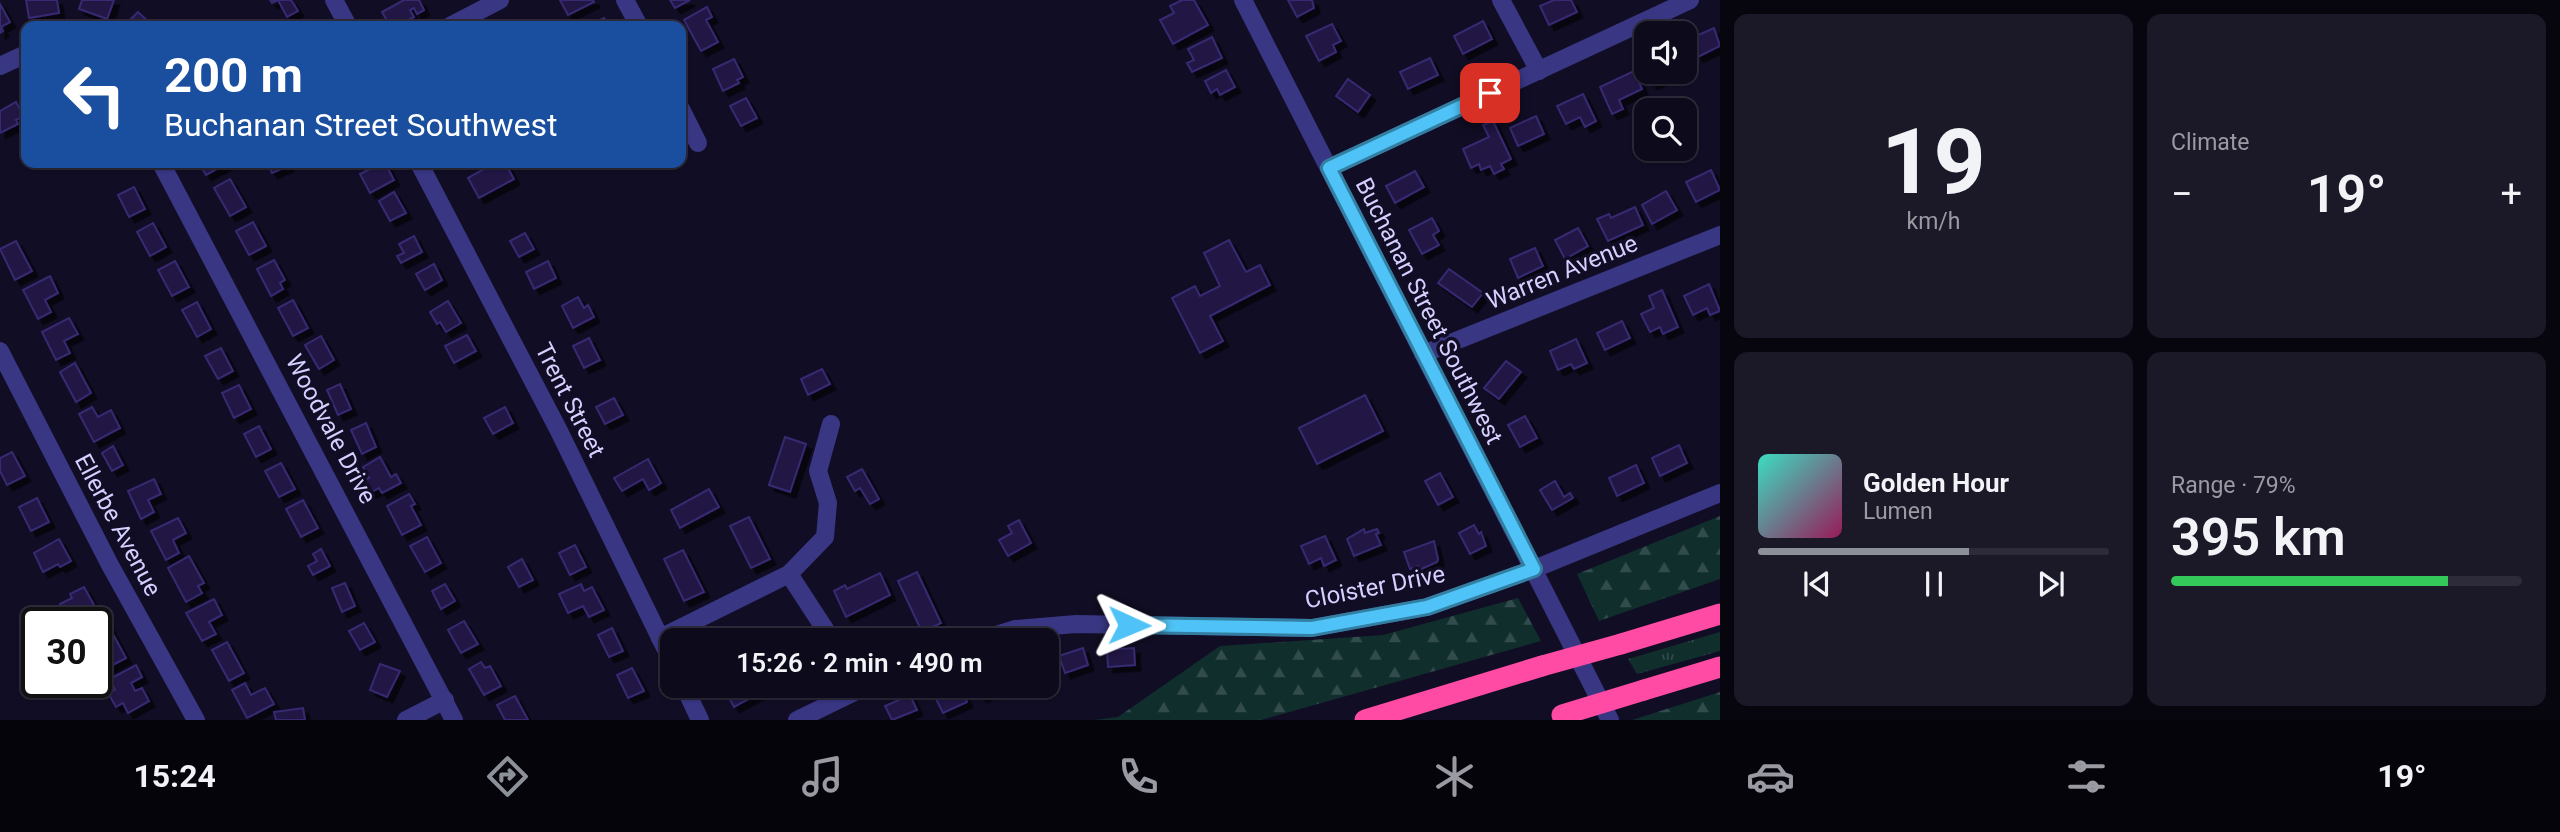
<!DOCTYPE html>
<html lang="en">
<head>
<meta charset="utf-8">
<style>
	body { margin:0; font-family:Roboto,sans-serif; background:#1b1828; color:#f1f3f6; height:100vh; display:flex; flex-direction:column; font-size:26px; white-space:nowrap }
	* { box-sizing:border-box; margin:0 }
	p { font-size:23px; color:#9a9aa3 }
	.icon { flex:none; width:38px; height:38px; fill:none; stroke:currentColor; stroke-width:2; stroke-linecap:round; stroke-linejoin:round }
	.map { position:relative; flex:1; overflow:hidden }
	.drawer { display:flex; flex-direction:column; gap:14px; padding:14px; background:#07060f; width:840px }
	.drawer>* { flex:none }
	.banner { position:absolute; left:21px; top:21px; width:665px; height:147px; border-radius:14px; box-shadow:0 2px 5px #0004,0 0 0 2px #2d2b3a; background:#1a4fa0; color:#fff; overflow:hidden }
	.controls { position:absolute; left:1634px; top:21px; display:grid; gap:14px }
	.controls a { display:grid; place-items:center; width:63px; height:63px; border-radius:14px; background:#0d0a1b; box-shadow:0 2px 5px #0004,0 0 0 2px #2d2b3a; font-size:35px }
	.speed { position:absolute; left:21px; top:607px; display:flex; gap:14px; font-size:35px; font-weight:700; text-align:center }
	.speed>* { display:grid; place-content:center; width:91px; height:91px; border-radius:50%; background:#0d0a1b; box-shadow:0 2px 5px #0004,0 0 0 2px #2d2b3a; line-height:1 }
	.speed .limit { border:4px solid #111; border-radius:10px; background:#fff; color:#111 }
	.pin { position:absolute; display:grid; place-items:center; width:60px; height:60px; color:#fff; margin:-30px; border-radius:14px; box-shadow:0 4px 10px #0006 }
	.me { position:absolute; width:77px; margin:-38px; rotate:91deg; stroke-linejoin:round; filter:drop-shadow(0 0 5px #0008) }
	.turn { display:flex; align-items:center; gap:24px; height:147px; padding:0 28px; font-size:32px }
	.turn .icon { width:91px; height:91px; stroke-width:2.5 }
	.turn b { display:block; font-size:49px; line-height:60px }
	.big { font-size:52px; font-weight:600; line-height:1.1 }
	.drawer .widget { flex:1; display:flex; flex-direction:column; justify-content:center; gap:10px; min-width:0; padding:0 24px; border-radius:14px; background:#1b1828 }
	.drawer .dial { align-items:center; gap:0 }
	.dial b { font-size:91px; line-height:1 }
	.song { display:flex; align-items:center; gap:21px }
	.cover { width:84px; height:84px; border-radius:10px; background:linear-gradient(135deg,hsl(170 70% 55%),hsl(330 70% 35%)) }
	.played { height:7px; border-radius:4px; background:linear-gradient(90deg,#8c9099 60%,#2d2b3a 60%) }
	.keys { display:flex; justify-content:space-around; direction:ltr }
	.heat { display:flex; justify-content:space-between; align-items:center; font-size:38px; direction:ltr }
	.charge { height:10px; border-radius:5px; background:linear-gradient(90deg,#34c759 79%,#2d2b3a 0) }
	.drawer .tiles { flex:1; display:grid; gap:14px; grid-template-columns:repeat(2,1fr) }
	.trip { position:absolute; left:660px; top:628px; width:399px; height:70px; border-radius:14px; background:#0d0a1b; box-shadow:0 2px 5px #0004,0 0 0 2px #2d2b3a; font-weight:600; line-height:70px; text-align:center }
	.tab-bar { display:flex; height:112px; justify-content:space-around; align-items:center; background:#05040b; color:#9a9aa3 }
	.tab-bar .icon { width:49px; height:49px }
	.tab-bar .selected { color:#8c9099 }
	.tab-bar b { font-size:32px; color:#f1f3f6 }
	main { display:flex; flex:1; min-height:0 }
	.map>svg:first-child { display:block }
	.grass { fill:url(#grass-tufts) }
	.forest { fill:url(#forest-firs) }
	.building { fill:#211945; stroke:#372a72; stroke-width:2; filter:url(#shadow) }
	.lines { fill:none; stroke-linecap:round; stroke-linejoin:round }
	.minor { stroke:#393784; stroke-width:18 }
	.highway { stroke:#ff4ba4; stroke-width:21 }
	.highway-bridge { stroke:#ff4ba4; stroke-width:21 }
	.route-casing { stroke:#337fa1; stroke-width:18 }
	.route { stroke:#4fc3f7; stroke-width:12 }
	.labels { text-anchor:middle; stroke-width:7; stroke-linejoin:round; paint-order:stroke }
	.street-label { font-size:24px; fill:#d5d0ff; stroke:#110d24 }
</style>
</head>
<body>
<main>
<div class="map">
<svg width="1720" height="720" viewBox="0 0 1720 720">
	<defs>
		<pattern id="grass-tufts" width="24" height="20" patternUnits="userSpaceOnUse" patternTransform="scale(1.75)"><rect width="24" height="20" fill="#102e2c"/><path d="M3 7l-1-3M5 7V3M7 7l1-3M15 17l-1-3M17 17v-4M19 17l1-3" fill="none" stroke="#324b4c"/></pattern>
		<pattern id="forest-firs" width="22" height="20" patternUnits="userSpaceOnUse" patternTransform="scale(1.75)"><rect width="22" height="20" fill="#102e2c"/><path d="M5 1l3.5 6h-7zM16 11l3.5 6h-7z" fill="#324b4c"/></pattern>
		<filter id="shadow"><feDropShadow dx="5.5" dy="5.5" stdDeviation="0" flood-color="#0009"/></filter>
	</defs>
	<rect width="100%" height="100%" fill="#110d24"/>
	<!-- grass -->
	<polygon class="grass" points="1720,632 1720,651 1637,674 1628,659"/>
	<!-- forest -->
	<g class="forest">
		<polygon points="1720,516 1720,579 1599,621 1577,574"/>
		<polygon points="1518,598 1541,641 1261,720 1094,720 1118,717 1220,646 1383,635"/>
		<polygon points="1720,692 1720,720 1632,720"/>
	</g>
	<!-- building -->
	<g class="building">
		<polygon points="26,0 57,0 59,13 29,18"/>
		<polygon points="82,0 114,0 107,19 79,9"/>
		<polygon points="270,0 291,0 298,11 287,17 278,0 272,3"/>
		<polygon points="404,0 419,0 424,10 417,14 414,8 410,10 414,17 397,26 390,26 382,12"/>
		<polygon points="560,0 593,0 594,2 568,15"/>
		<polygon points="670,0 690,0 675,8"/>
		<polygon points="1182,0 1194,0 1208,25 1173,44 1160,20 1174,13 1170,6"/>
		<polygon points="1288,0 1312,0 1314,8 1297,17"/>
		<polygon points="1554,0 1571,0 1577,12 1549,25 1540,6"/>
		<polygon points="0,4 10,22 1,27 3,31 0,33"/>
		<polygon points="707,7 712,17 706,20 718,42 701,51 684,20"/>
		<polygon points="138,12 152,25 124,26"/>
		<polygon points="604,18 609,26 588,26"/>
		<polygon points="1483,21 1492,39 1463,54 1454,36"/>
		<polygon points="1332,24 1341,41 1333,45 1336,52 1319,61 1306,36"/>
		<polygon points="1714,28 1720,46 1698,57 1689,39"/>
		<polygon points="1212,37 1222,58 1192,72 1187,63 1194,60 1188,49"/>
		<polygon points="1430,58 1438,75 1408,89 1400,72"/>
		<polygon points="734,59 743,77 737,80 739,83 723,91 713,69"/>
		<polygon points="1647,66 1647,72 1677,72 1652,84 1644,67"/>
		<polygon points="1226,70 1235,87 1220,95 1217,89 1211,93 1205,81"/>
		<polygon points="1634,71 1642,89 1619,100 1623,109 1612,114 1600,87"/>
		<polygon points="1348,79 1370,95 1358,112 1336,96"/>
		<polygon points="1583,94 1596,121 1585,127 1580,117 1566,124 1557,106"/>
		<polygon points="746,98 757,118 741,126 730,106"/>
		<polygon points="16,102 23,116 16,120 18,124 0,133 0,111"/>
		<polygon points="1536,116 1544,134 1518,146 1510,128"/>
		<polygon points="1493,121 1511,159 1501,164 1504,169 1494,174 1490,166 1481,170 1479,164 1471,168 1463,149 1489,137 1483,125"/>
		<polygon points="204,163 228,163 206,175 200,165"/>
		<polygon points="267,163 286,163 288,166 272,173"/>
		<polygon points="382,163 385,163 394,180 370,193 360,174"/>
		<polygon points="495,163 505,163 514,179 479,198 468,178"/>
		<polygon points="1711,170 1720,190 1696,202 1686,182"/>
		<polygon points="1415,171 1424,187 1395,203 1386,186"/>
		<polygon points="230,179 246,207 230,216 214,188"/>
		<polygon points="134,187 145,209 129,217 118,195"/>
		<polygon points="1666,191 1677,210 1652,224 1642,205"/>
		<polygon points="394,192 406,213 390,221 379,201"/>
		<polygon points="1635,207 1643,225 1608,241 1597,219 1609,214 1611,218"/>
		<polygon points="1432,218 1439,231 1433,235 1439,245 1422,254 1409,230"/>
		<polygon points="253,222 266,246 249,255 236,231"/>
		<polygon points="153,223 166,247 150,256 137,232"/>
		<polygon points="1578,228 1588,246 1565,259 1555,240"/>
		<polygon points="525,233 534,249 519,257 510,241"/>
		<polygon points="414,236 422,252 401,263 397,256 404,253 399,244"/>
		<polygon points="1229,240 1246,272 1260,265 1270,285 1210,316 1223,341 1200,353 1172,298 1195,286 1200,296 1220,286 1204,253"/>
		<polygon points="16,241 32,271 15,280 0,249"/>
		<polygon points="1535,248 1543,266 1518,278 1510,259"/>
		<polygon points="274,260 285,280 280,283 283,289 271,296 257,269"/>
		<polygon points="175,261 189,287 172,296 158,270"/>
		<polygon points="548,261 556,278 534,289 526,272"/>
		<polygon points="434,264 442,280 425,290 416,274"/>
		<polygon points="1449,269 1483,293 1472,307 1438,283"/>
		<polygon points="50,276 58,293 45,300 51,312 38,319 23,290"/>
		<polygon points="1709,284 1720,311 1710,315 1707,308 1693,315 1684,296"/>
		<polygon points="1662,290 1678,327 1663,334 1660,327 1650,332 1641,314 1654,308 1649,296"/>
		<polygon points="578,297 584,308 588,305 594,317 573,328 562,306"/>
		<polygon points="293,300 308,328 293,336 278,308"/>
		<polygon points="448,301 461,323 446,332 440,322 437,324 430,312"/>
		<polygon points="197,302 211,329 197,337 182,310"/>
		<polygon points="69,318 78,334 64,341 70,353 56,360 42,332"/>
		<polygon points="1622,321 1630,338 1605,350 1597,333"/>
		<polygon points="467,335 476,351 454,363 445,346"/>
		<polygon points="321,336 334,360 319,369 305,345"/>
		<polygon points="589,338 600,360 584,368 573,346"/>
		<polygon points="1576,339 1587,363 1574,369 1571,364 1558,370 1550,351"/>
		<polygon points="221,348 233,371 218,379 205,356"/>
		<polygon points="1506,361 1521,372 1499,399 1484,388"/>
		<polygon points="75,363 91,393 76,402 60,372"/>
		<polygon points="822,369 830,384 808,395 801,379"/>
		<polygon points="340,384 351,409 338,415 327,390"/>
		<polygon points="239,385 251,409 234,418 222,393"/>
		<polygon points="1365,395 1383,431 1317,464 1299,428"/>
		<polygon points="614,398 623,415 605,424 596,407"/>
		<polygon points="92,407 98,417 111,410 120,428 94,442 79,414"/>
		<polygon points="505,407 513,423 493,434 484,418"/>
		<polygon points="1525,416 1537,438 1520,447 1508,425"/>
		<polygon points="366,423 376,447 362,454 351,430"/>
		<polygon points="259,426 271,449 256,457 244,434"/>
		<polygon points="785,437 806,444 790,492 769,485"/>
		<polygon points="1679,445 1687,463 1660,476 1652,458"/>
		<polygon points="113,446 123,465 112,471 102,453"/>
		<polygon points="12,452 25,476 7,485 0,471 0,458"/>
		<polygon points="380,457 391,477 396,474 401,483 382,493 379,488 370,493 363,481 369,478 363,467"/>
		<polygon points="648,459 661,483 649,490 643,479 622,491 614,478"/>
		<polygon points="281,463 295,489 279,497 265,471"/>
		<polygon points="1636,465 1644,483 1617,496 1609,478"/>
		<polygon points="862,469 879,499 870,504 860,488 855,491 847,477"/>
		<polygon points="1440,473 1453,497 1438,505 1425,481"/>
		<polygon points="154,479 161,494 148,500 154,512 141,519 128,491"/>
		<polygon points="1555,481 1564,497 1570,493 1573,498 1552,510 1540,490"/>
		<polygon points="709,489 719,507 680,528 671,510"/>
		<polygon points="409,494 415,504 411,506 421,525 402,535 387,506"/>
		<polygon points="37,498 49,522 31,531 19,507"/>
		<polygon points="303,500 318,528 301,537 286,509"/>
		<polygon points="749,517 770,559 751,568 730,526"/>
		<polygon points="178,518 186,533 173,540 179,553 166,560 151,531"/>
		<polygon points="1019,520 1031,543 1008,556 999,540 1012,533 1008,526"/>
		<polygon points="1474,525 1479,534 1481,532 1486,546 1470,554 1459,533"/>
		<polygon points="1364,529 1365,533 1377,529 1379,533 1376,534 1381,545 1354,556 1347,539"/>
		<polygon points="1325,536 1336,560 1324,566 1321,558 1309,564 1301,546"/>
		<polygon points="427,537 441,563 425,572 410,546"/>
		<polygon points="59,539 71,561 60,567 58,564 43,572 34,553"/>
		<polygon points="1434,541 1438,559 1437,562 1419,570 1418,566 1410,569 1404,552"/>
		<polygon points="575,545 586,567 570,575 559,553"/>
		<polygon points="321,549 330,566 313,575 308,566 317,561 313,554"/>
		<polygon points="683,550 704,592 684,601 664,559"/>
		<polygon points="189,556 204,583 198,586 202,593 186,602 168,568"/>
		<polygon points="522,559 533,580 519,587 508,567"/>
		<polygon points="917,572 941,623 922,632 898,581"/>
		<polygon points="880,573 890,595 846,617 834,591 845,585 847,589"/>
		<polygon points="345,583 355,606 342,612 332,588"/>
		<polygon points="445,584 455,601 441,609 432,591"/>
		<polygon points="581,584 584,591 592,587 604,610 589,617 583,606 568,613 559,594"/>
		<polygon points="84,587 99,614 83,623 71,623 60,604 72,598 70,594"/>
		<polygon points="214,599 222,615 209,622 216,634 202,641 186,613"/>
		<polygon points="464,621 478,644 461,653 448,630"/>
		<polygon points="364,623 375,642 360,650 349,631"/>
		<polygon points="108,625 126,658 109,667 96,648 96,641 98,640 96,631"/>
		<polygon points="612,628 623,651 609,657 598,635"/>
		<polygon points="743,629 749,640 720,640"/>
		<polygon points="796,629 802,640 774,640"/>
		<polygon points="227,642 244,673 229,681 212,650"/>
		<polygon points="1083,648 1088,665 1065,673 1059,656"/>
		<polygon points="1134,648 1135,665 1108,667 1107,650"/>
		<polygon points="481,662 485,668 490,666 501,686 484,695 469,669"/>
		<polygon points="380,664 400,671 387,697 370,690"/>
		<polygon points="136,665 142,677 131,683 135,691 142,688 149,701 128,713 123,703 116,707 108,693 115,690 110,679"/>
		<polygon points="632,668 644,691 628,698 617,675"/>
		<polygon points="245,683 251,695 265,688 274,704 247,718 232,690"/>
		<polygon points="729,686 766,686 767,689 734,707 724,689"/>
		<polygon points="960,686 967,702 943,713 935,697"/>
		<polygon points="976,686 1005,686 981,697"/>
		<polygon points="910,695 917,710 892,720 885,706"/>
		<polygon points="515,696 528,720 505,720 497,705"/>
		<polygon points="303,708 305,720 276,720 274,712"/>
	</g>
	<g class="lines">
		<!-- minor -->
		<g class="minor">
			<polyline points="334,0 348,26"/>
			<polyline points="625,0 639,26"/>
			<polyline points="1243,0 1610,720"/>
			<polyline points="1501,0 1539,71"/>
			<polyline points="450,26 500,0"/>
			<polyline points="0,66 26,54"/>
			<polyline points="681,109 698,143"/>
			<polyline points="161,163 454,720"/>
			<polyline points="419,163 558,429 672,662"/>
			<polyline points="1329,168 1690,0"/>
			<polyline points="0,351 110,565 196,720"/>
			<polyline points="1423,354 1720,235"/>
			<polyline points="789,574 832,640"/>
			<polyline points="660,638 789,574 825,537 828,503 818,471 831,424"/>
			<polyline points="980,640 1015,629 1076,624 1312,628 1427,607 1534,569 1720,493"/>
			<polyline points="684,686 700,720"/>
			<polyline points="406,720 445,700"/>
			<polyline points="797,720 867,686"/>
		</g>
		<!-- highway -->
		<g class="highway">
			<polyline points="1621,644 1720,614"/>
			<polyline points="1644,690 1720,667"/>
			<polyline points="1365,720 1542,666"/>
		</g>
		<!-- highway-bridge -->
		<g class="highway-bridge">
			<polyline points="1542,666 1621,644"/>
			<polyline points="1562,715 1644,690"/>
		</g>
	</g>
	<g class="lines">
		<defs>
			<polyline id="route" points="1129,625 1312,628 1427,607 1534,569 1329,168 1490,93"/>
		</defs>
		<!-- route casing -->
		<use href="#route" class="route-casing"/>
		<!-- route -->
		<use href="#route" class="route"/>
	</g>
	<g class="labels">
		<!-- street labels -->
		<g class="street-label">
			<text transform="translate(1562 272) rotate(-22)" y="8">Warren Avenue</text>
			<text transform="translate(1429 311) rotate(63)" y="8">Buchanan Street Southwest</text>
			<text transform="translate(570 400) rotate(63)" y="8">Trent Street</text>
			<text transform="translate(331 429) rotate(62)" y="8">Woodvale Drive</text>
			<text transform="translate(118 525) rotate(62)" y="8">Ellerbe Avenue</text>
			<text transform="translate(1375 587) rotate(-11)" y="8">Cloister Drive</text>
		</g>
	</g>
</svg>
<div class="controls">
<a><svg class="icon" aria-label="sound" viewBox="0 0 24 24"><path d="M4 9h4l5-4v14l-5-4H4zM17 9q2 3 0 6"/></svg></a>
<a><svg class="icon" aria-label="search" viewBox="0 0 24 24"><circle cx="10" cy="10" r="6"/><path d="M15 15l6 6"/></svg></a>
</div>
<div class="speed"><div class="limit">30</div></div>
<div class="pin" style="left:1490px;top:93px;background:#d93025"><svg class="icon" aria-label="arrive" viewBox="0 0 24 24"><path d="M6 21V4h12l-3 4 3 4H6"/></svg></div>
<svg class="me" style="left:1129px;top:625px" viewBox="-20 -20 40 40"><path d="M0-17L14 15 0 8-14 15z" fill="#4fc3f7" stroke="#fff" stroke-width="4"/></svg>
<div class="trip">15:26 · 2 min · 490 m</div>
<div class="banner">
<div class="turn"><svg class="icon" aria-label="left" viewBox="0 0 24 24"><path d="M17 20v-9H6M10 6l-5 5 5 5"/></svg><div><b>200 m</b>Buchanan Street Southwest</div></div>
</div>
</div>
<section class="drawer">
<div class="tiles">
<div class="widget dial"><b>19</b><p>km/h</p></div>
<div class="widget"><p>Climate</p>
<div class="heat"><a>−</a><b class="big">19°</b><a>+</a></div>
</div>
<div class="widget">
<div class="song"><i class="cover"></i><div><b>Golden Hour</b><p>Lumen</p></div></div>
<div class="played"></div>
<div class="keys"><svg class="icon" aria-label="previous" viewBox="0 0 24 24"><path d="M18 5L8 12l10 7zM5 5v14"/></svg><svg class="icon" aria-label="pause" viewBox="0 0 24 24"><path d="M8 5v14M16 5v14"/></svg><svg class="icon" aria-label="next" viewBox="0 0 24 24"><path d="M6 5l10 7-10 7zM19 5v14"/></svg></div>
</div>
<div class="widget"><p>Range · 79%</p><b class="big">395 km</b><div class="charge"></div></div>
</div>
</section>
</main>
<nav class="tab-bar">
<b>15:24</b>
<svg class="icon selected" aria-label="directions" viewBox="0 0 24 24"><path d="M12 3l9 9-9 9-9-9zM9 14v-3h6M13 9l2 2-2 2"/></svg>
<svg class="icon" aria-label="music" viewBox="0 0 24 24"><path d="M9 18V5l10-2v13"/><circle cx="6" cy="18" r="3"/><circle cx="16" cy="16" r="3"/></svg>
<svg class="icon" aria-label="phone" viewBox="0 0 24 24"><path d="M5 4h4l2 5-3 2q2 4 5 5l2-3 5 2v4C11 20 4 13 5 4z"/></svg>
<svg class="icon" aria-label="climate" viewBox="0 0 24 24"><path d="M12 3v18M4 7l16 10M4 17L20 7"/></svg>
<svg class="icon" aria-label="car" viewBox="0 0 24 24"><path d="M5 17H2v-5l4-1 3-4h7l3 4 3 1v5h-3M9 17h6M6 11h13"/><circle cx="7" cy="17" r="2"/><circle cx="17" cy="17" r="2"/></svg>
<svg class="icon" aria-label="filters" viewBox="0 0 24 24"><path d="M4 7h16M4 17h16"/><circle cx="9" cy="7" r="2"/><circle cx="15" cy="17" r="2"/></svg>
<b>19°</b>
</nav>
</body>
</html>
